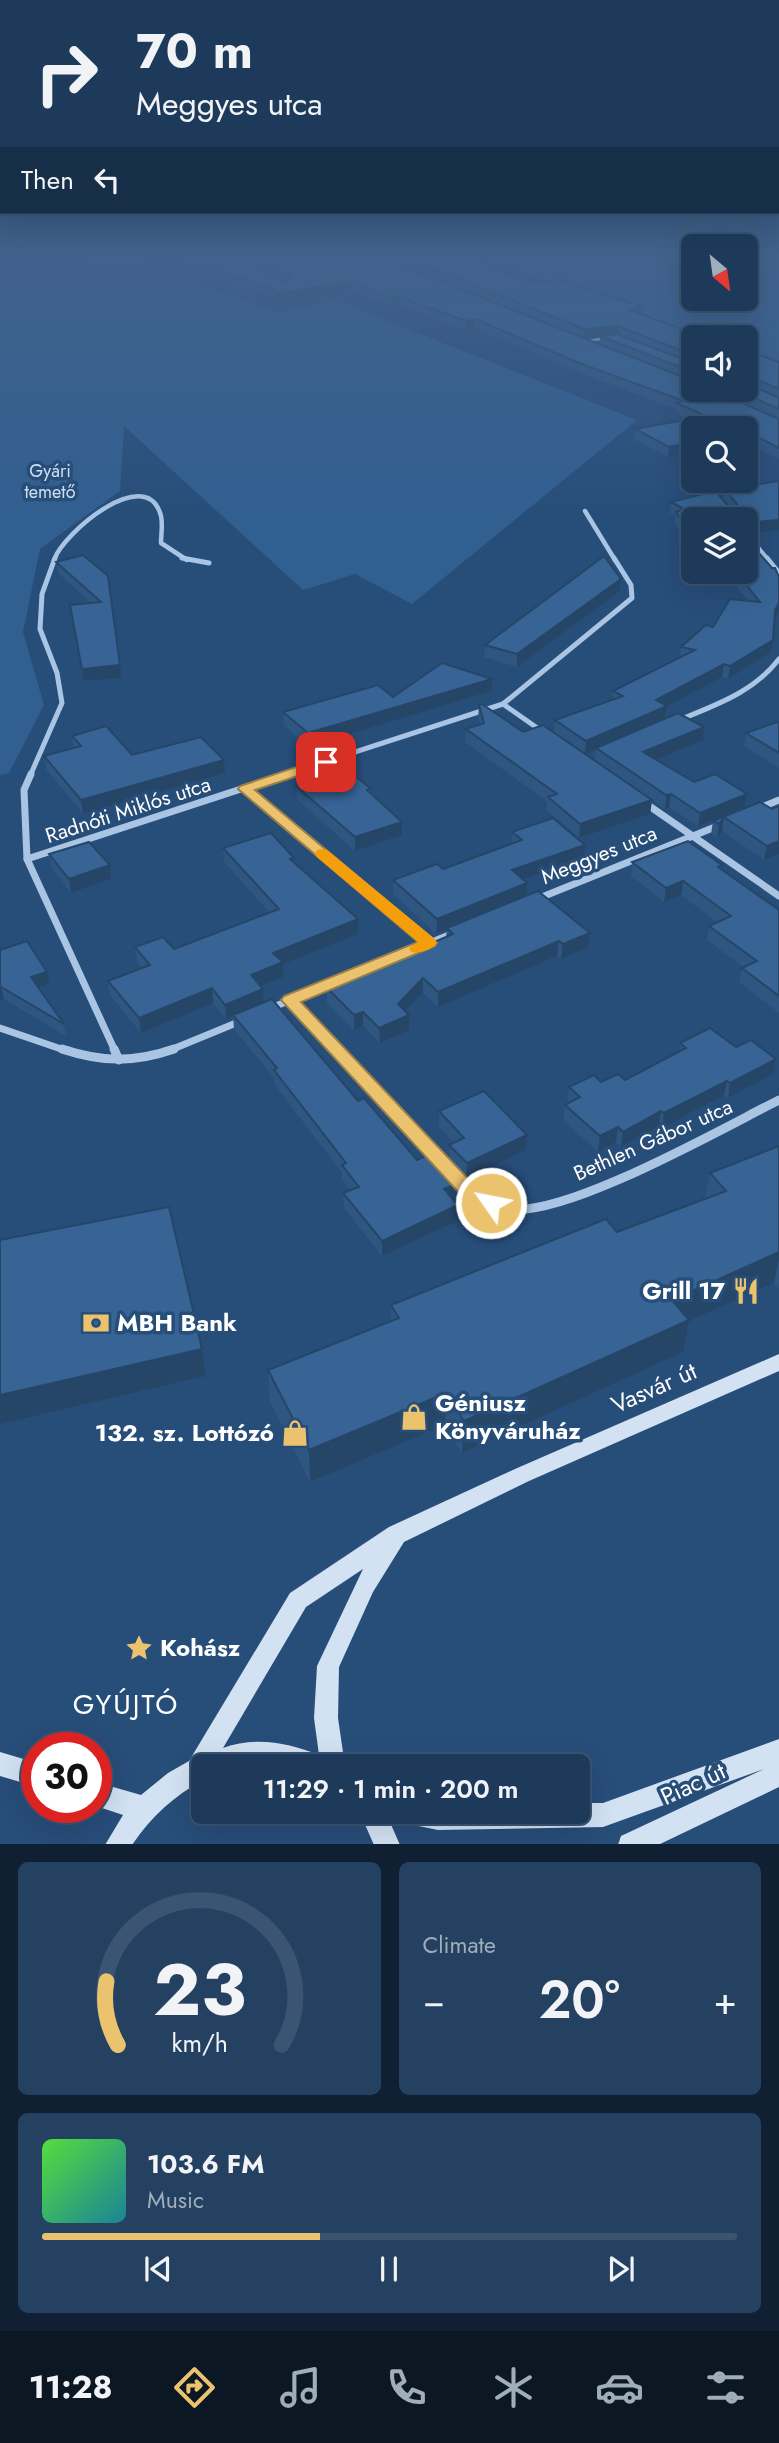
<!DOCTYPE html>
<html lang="en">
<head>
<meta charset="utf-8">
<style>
	body { margin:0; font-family:Jost,sans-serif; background:#254161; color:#f1f3f6; height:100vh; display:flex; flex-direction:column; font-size:26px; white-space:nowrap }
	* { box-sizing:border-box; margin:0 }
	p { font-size:23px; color:#a0adbb }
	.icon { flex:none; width:38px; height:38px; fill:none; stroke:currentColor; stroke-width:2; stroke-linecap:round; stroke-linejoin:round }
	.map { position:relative; height:1844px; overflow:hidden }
	.side { display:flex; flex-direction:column; gap:18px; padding:18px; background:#102032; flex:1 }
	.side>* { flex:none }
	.banner { position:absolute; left:0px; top:0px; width:780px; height:214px; box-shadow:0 7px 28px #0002,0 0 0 2px #3b5471; background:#1d3a5b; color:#f1f3f6; overflow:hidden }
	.needle { width:46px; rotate:151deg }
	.controls { position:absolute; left:681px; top:234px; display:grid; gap:14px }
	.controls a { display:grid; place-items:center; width:77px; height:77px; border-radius:10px; background:#1d3a5b; box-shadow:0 7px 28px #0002,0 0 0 2px #3b5471; font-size:35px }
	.speed { position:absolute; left:21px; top:1732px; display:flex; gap:14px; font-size:35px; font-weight:700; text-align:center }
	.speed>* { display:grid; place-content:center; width:91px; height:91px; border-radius:50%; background:#1d3a5b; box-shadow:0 7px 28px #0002,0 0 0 2px #3b5471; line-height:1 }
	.speed .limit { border:10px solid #d22; background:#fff; color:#111 }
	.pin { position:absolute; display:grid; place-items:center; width:60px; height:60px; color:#fff; margin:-30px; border-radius:14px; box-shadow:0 4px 10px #0006 }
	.me { position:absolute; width:77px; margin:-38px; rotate:303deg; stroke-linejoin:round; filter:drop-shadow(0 0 5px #0008) }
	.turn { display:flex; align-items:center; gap:24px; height:147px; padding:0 21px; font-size:32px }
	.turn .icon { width:91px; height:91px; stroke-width:2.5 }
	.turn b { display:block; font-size:49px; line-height:60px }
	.then { display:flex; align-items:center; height:66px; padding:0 21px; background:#0003; gap:14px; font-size:26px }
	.big { font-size:52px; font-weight:600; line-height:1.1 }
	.side .widget { flex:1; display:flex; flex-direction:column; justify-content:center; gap:10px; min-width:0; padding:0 24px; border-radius:10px; background:#254161 }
	.side .dial { align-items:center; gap:0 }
	.dial svg { height:182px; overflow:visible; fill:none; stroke:#3b5471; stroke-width:7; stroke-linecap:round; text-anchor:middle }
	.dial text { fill:#f1f3f6; stroke:none }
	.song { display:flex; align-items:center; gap:21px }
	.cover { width:84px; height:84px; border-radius:10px; background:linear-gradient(135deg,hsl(110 70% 55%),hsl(190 70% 35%)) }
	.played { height:7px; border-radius:4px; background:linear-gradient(90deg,#ebc36f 40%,#3b5471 40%) }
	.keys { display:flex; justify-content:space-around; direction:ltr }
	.heat { display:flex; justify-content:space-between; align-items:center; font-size:38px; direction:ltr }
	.side .tiles { flex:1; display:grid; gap:18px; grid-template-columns:1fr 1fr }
	.widget:last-child { grid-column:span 2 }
	.trip { position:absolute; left:191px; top:1754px; width:399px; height:70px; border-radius:10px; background:#1d3a5b; box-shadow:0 7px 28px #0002,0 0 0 2px #3b5471; font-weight:600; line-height:70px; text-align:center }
	.menu { display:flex; height:112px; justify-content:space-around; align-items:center; background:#0c1724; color:#a0adbb }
	.menu .icon { width:49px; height:49px }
	.menu .selected { color:#ebc36f }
	.menu b { font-size:32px; color:#f1f3f6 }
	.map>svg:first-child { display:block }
	.green { fill:#315f90 }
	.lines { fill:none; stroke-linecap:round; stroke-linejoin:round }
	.lane { stroke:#a9c5e3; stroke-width:2.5 }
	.street-far4 { stroke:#a9c5e3; stroke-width:3.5 }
	.street-far3 { stroke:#a9c5e3; stroke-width:4.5 }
	.street-far2 { stroke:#a9c5e3; stroke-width:5 }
	.street-far1 { stroke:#a9c5e3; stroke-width:7 }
	.street { stroke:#a9c5e3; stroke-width:9 }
	.secondary { fill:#d2e2f3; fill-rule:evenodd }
	.wall { fill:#2f5680; fill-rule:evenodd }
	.shaded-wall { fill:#264668 }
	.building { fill:#376495; stroke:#264668; stroke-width:2 }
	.route { fill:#ebc36f; stroke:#997f48; stroke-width:2 }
	.slow { fill:#f59e0b }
	.labels { text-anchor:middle; stroke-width:7; stroke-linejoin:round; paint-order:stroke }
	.far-park-label { font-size:18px; fill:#ccdff3; stroke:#274d79 }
	.street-label { font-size:21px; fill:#fff; stroke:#274d79 }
	.near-poi-label { font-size:24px; font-weight:bold; fill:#fff; stroke:#274d79; text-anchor:start }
	.near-street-label { font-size:24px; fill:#fff; stroke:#274d79 }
	.near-neighbourhood-label { font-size:28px; letter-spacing:2px; fill:#fff; stroke:#274d79 }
</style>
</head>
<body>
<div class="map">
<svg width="779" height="1845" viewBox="0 0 779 1845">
	<rect width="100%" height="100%" fill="#274d79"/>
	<!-- green -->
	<g class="green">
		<polygon points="479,255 693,255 693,299 746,299 746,255 779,255 779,373 746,359 746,338 693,339"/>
		<polygon points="57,272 97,284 168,275 280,312 335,300 637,420 412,604 355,574 303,590 124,426 120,491 40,549 23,632 44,705 9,773 0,775 0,282"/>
	</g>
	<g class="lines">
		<!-- lane -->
		<polyline class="lane" points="584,342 605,338"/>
		<!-- street-far4 -->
		<polyline class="street-far4" points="0,256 9,255"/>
		<!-- street-far3 -->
		<g class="street-far3">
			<polyline points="714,481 719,501"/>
			<polyline points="585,511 615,560"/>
			<polyline points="746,533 768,560"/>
			<path d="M54,560c9,-27 93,-98 107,-44 2,8 0,19 0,27l26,17"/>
		</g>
		<!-- street-far2 -->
		<g class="street-far2">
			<polyline points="182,558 209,563"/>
			<polyline points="767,558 779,573"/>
			<polyline points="503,704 543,732"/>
			<path d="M677,721c38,-16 76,-28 102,-62"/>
			<polyline points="30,776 62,703 57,673 40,629 42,594 55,558"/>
			<polyline points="281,776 503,704 632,598 631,585 614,558"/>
		</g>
		<!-- street-far1 -->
		<g class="street-far1">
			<polyline points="31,774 24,790 27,859 115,1051"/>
			<polyline points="245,789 429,943"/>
			<polyline points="645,803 779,896"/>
			<polyline points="757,809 779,800"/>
			<polyline points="27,859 287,774"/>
			<polyline points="537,899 720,825"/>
			<polyline points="290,1000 338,1051"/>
			<polyline points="271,1008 454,933"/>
			<polyline points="0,1028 67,1051"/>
			<polyline points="168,1051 241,1021"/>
		</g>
		<!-- street -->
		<g class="street">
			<path d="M62,1049c39,13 72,14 112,0"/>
			<polyline points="114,1049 119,1060"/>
			<polyline points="336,1049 438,1158"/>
			<path d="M448,1169c17,17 38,37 63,40 57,7 212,-81 268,-109"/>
		</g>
		<!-- secondary -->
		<g class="secondary">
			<path d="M779,1354v17l-250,110 -125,61 -31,50 -34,75 -1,51 7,48h-142v14c-29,16 -52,37 -71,65h-27l18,-30 -27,-9v-24l45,13 27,-22 21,-12 101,-168 99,-66 126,-58zM363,1569l-46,97 -3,52 5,37c-30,-12 -63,-19 -96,-7l83,-141z"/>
			<polygon points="779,1739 779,1787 658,1845 618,1845 621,1836 764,1769 603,1827 438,1830 389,1820 400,1845 374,1845 359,1811 384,1811 387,1816 385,1811 578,1811 578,1803 603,1803"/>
			<polygon points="0,1752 37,1763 37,1787 0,1776"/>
		</g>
	</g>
	<!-- wall -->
	<g class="wall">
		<polygon points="71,255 231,255 287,282 235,255 380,255 414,271 600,345 600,337 584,338 418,271 383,255 463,255 525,280 641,306 640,313 703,337 715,338 693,338 693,390 746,390 746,350 779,362 779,459 746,442 746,429 668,457 634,439 635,429 689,419 676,413 676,409 583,374 475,328 465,330 399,305 391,306 360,293 350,290 278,301 255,289 244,287 242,289 182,261 131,273"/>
		<polygon points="779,481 752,533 746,529 746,520 693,520 693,553 675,523 675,516 669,513 671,502 723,500 725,489"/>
		<polygon points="56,562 108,576 121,678 84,681 70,605 91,603 58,573"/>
		<path d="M725,572h21l33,39 -5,8 -3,33 -43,27 -6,-2 -55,29 -1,12 37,22 -47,20 38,22 53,12 -2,13 -47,19 -29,-19 -4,2 -16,-11 3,2 -2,14 -71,24 -32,-27v-10l-82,-59 1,-13 14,-5 -2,-6 1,-13 44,27h31l1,-12 58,-20v-9l67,-33 1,-11 32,-20 35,-26zM596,749l-1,11 -10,-6z"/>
		<polygon points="620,591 517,667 484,657 485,645"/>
		<polygon points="491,691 308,747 284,725 283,712 393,697"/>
		<polygon points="779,723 779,768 744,746 746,733"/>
		<polygon points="72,736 132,755 224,760 225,773 83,814 46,769 44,756 74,748"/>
		<polygon points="296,786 371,789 371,793 402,835 355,851 297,799"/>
		<polygon points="760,802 772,809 779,806 779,854 764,860 722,831 717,838 711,834 713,821"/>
		<polygon points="512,832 585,845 584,859 524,880 527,883 526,896 590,933 588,947 561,959 557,956 438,1007 423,993 405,1011 409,1030 380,1043 363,1026 354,1030 327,1003 327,988 446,937 447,929 436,934 393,894 393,880 443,869 512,843"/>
		<polygon points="223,848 294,862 358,934 283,964 283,977 261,986 263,989 264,1002 358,1101 417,1160 453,1170 453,1200 457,1221 382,1256 344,1208 343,1193 350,1190 342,1180 342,1173 275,1085 274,1078 234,1029 233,1016 226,1019 213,1003 141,1033 110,995 108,981 142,968 137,962 135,947 174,949 270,913 224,862"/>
		<polygon points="49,854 111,879 71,893 52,868"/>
		<polygon points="632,862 722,865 721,869 779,910 779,1013 739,982 742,968 743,967 707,940 709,926 717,922 681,895 664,902 631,876"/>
		<polygon points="0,950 49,984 38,987 64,1024 66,1036 4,999 0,1000"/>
		<polygon points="680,1043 736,1047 776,1059 773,1074 728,1098 724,1095 662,1128 659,1126 621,1147 616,1142 598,1152 563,1120 565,1105 568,1103 569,1087 625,1080 679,1052"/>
		<polygon points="439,1111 527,1135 526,1150 466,1178 449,1160 449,1145 454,1143 439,1126"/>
		<polygon points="779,1146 779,1289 774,1283 689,1321 683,1352 462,1453 445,1425 310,1482 270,1402 268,1370 391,1321 391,1305 617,1232 705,1199 710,1173"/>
	</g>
	<!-- shaded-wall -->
	<g class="shaded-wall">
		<polygon points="173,255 181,255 182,261 131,273 130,264"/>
		<polygon points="350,282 350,290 278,301 277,293"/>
		<polygon points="399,297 399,305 391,306 391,298"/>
		<polygon points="641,306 640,315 630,310"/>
		<polygon points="475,319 475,328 465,330 466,321"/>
		<polygon points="618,326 617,335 600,336 600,337 584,338 584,329"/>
		<polygon points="749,376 748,385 746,386 746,377"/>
		<polygon points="693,442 693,452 668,457 669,447"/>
		<polygon points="779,520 779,530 752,533 754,522"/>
		<polygon points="621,579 620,591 517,667 517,654"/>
		<polygon points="779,603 779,611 773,622 775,610"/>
		<polygon points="773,640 771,652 728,679 730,666"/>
		<polygon points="724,664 722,677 667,706 665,719 585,754 586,741 656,700"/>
		<polygon points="120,665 121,678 84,681 82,669"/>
		<polygon points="492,679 491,691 308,747 308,733"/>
		<polygon points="704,727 703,740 642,766 643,752"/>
		<polygon points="224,760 225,773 83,814 81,800"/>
		<polygon points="671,794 669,807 665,809 666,795"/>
		<polygon points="747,794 745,807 698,826 700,813"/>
		<polygon points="652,800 650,814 579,838 580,824"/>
		<polygon points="724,817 722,831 717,838 719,824"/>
		<polygon points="402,822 402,835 355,851 355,837"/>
		<polygon points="779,841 779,854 764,860 767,846"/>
		<polygon points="585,845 584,859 511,884 512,870"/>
		<polygon points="110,865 111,879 71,893 69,879"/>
		<polygon points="683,881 681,895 664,902 666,888"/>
		<polygon points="527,883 526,897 436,934 437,919"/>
		<polygon points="358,919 358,934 283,964 283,977 252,990 251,975 273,953"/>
		<polygon points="590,933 588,947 561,959 563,944"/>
		<polygon points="559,941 557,956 438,1007 438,992"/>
		<polygon points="47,972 49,984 33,989 31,977"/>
		<polygon points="423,978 423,993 398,1018 398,1004"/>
		<polygon points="1,987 4,999 0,1000 0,988"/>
		<polygon points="212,988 213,1003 141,1033 139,1018"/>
		<polygon points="263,989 264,1004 233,1015 233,1016 226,1019 225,1005"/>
		<polygon points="363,1012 363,1026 354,1030 354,1015"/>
		<polygon points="409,1015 409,1030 380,1043 379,1028"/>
		<polygon points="776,1059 773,1074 728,1098 730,1083"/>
		<polygon points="727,1081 724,1095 662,1128 664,1113"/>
		<polygon points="661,1111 659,1126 621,1147 623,1132"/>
		<polygon points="618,1127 616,1142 598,1152 600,1136"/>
		<polygon points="527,1135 526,1150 466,1178 467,1163"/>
		<polygon points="453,1170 453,1200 443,1204 444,1174"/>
		<polygon points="458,1205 457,1221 382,1256 382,1241"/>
		<polygon points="779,1252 779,1259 774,1283 689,1321 683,1352 462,1453 464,1421 672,1300"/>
		<polygon points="202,1349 205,1376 0,1424 0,1395"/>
		<polygon points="446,1393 445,1425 310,1482 309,1450"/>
	</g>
	<!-- building -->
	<g class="building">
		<polygon points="97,255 173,255 130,264"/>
		<polygon points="185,255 231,255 287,282 290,278 288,274 250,255 380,255 414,271 693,381 693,390 712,390 779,419 779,448 746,431 746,429 693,429 693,442 669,447 635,429 706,416 677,403 684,401 584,365 475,319 466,321 399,297 391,298 360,284 350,282 277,293 254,281 243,278 242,281"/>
		<polygon points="400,255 463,255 525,280 542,284 558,279 641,306 630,310 703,337 710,336 715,338 693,338 693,355 618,326 584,329 418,263"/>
		<polygon points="617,334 693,363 693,372 600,336"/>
		<polygon points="746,350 779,362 779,389 749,376 746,377"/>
		<polygon points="746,383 779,398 779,409 736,390 746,390"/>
		<polygon points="779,481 779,520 754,522 748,517 746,520 693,520 693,540 676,512 684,509 671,502 715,491 736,514 740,508 725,489"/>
		<polygon points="746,538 772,568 775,568 779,577 779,603 775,610 773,640 730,666 724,664 656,700 667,706 586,741 555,720 623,696 613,691 695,650 681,647 706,625 713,627 730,599 760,602 736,572 746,572"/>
		<polygon points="83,555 108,576 120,665 82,669 70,605 101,602 56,562"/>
		<polygon points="604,556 621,579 517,654 485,645"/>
		<polygon points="442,663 492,679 308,733 283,712 378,685 393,697"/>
		<polygon points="482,704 523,732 543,725 652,800 580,824 548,797 557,794 466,729 484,723 479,705"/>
		<polygon points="678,713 704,727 643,752 694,782 715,774 747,794 700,813 671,794 666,795 596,748"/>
		<polygon points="777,722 779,723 779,753 746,733"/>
		<polygon points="106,726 132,755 201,737 224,760 81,800 44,756 81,746 72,736"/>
		<polygon points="347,769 371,789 367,790 402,822 355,837 296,786"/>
		<polygon points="760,802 772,809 779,806 779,841 767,846 724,817 719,824 713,821"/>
		<polygon points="553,818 585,845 512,870 527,883 437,919 393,880 437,864 443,869 522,840 512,832"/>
		<polygon points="271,833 294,858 290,859 358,919 273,953 283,962 251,975 263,989 225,1005 212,988 139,1018 108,981 150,965 135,947 163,937 174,949 279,909 223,848"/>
		<polygon points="688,841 722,865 718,867 779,910 779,996 742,968 757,961 709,926 731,916 683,881 666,888 632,862"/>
		<polygon points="89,842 110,865 69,879 49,854"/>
		<polygon points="538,891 590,933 563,944 559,941 438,992 423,978 398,1004 409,1015 379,1028 363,1012 354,1015 327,988 453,934 447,928"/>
		<polygon points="27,941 47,972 31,977 64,1024 1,987 0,988 0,950"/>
		<polygon points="272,999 358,1101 364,1098 417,1160 436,1151 453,1170 444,1174 454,1185 444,1189 458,1205 382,1241 343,1193 359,1187 342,1165 346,1163 274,1070 277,1068 233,1015"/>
		<polygon points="710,1028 736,1047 751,1040 776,1059 730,1083 727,1081 664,1113 661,1111 623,1132 618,1127 600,1136 565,1105 580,1097 569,1087 594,1075 601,1082 618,1074 625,1080 686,1048 680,1043"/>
		<polygon points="484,1091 527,1135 467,1163 449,1145 464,1138 439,1111"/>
		<polygon points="779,1146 779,1252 672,1300 689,1320 464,1421 446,1393 309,1450 268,1370 399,1318 391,1305 606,1219 617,1232 726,1191 710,1173"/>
		<polygon points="169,1207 202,1349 0,1395 0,1240"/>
	</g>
	<!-- sky -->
	<linearGradient id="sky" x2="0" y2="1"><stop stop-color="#152a43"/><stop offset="0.5" stop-color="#41628c"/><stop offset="1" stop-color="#41628c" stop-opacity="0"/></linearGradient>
	<rect width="779" height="513" fill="url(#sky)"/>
	<!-- route -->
	<path class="route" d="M326,757l5,2v6l-76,25 182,153 -2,3 -134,56 174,184 23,12 3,5 -3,5c-13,4 -25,-6 -36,-12l-181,-196 3,-4 134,-54 -180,-153 2,-3z"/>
	<!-- slow -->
	<path class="slow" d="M322,849l5,1 108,89 2,4c-5,7 -18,11 -26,9l-2,-4 9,-6 -101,-85 -2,-3 2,-4z"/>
	<!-- icons -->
	<defs>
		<symbol id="restaurant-bare" viewBox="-9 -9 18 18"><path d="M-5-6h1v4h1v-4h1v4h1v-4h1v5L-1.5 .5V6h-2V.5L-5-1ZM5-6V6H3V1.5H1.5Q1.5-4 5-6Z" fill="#ebc36f" stroke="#274d79" stroke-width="2.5" paint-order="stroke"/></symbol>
		<symbol id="bank-bare" viewBox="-9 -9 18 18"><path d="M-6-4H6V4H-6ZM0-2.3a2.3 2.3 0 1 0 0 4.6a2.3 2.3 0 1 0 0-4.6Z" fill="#ebc36f" stroke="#274d79" stroke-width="2.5" paint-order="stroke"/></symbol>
		<symbol id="shop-bare" viewBox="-9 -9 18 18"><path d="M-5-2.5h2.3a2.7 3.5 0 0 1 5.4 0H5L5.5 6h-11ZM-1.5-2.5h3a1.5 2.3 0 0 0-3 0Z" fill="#ebc36f" stroke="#274d79" stroke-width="2.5" paint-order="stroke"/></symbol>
		<symbol id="sight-bare" viewBox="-9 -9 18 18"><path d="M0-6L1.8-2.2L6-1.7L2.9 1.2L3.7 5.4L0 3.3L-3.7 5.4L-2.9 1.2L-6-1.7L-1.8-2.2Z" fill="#ebc36f" stroke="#274d79" stroke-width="2.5" paint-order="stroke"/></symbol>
	</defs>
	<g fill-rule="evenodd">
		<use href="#restaurant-bare" x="727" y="1272" width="38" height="38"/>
		<use href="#bank-bare" x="77" y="1304" width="38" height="38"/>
		<use href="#shop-bare" x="395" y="1398" width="38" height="38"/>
		<use href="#shop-bare" x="276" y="1414" width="38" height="38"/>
		<use href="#sight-bare" x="120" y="1629" width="38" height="38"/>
	</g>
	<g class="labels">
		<!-- far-park labels -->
		<g class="far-park-label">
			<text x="50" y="477">Gyári<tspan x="50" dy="21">temető</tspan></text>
		</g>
		<!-- street labels -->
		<g class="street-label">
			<text transform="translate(128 810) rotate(-18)" y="7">Radnóti Miklós utca</text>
			<text transform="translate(599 855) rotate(-22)" y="7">Meggyes utca</text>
			<text transform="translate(653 1140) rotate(-24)" y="7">Bethlen Gábor utca</text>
		</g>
		<!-- near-poi labels -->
		<g class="near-poi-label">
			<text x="725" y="1299" text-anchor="end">Grill 17</text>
			<text x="117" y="1331">MBH Bank</text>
			<text x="435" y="1411">Géniusz<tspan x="435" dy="28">Könyváruház</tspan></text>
			<text x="274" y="1441" text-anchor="end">132. sz. Lottózó</text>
			<text x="160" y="1656">Kohász</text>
		</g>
		<!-- near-street labels -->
		<g class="near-street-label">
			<text transform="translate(654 1388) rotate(-24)" y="8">Vasvár út</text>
			<text transform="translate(693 1784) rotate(-25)" y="8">Piac út</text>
		</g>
		<!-- near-neighbourhood labels -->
		<g class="near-neighbourhood-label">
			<text x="126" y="1714">GYÚJTÓ</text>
		</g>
	</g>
</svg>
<div class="controls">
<a><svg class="needle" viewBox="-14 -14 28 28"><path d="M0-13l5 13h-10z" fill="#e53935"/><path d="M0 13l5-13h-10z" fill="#a0adbb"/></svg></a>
<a><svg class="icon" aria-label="sound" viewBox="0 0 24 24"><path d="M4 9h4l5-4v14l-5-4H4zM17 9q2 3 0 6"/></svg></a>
<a><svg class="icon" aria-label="search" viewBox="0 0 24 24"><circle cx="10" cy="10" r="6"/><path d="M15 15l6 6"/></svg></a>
<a><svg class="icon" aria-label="layers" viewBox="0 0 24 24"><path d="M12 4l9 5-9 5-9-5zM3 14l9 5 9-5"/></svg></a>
</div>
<div class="speed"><div class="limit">30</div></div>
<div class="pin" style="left:326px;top:762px;background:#d93025"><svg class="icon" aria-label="arrive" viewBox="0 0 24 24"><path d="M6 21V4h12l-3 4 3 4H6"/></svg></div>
<svg class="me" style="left:491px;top:1203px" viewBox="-20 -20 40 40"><circle r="17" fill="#ebc36f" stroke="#fff" stroke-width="3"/><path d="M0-11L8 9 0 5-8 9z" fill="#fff"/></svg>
<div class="trip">11:29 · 1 min · 200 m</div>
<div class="banner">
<div class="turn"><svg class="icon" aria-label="right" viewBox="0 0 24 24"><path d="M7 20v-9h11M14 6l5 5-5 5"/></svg><div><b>70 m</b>Meggyes utca</div></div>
<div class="then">Then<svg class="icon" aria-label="left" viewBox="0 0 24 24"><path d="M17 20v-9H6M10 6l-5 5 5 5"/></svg></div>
</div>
</div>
<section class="side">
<div class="tiles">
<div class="widget dial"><svg viewBox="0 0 100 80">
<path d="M14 69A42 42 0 1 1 86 69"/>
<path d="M14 69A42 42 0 0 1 9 41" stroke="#ebc36f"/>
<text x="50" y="56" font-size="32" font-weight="700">23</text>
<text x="50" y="72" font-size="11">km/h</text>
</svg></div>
<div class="widget"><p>Climate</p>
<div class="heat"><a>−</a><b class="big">20°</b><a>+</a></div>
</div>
<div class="widget">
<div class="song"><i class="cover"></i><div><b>103.6 FM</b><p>Music</p></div></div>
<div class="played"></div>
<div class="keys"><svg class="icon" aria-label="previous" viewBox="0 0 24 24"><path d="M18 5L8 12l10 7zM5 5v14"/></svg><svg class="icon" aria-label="pause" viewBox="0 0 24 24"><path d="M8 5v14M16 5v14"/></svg><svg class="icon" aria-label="next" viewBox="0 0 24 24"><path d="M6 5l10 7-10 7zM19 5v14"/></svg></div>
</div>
</div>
</section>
<nav class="menu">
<b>11:28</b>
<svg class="icon selected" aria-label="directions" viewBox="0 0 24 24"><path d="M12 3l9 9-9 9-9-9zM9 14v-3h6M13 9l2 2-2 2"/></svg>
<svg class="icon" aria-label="music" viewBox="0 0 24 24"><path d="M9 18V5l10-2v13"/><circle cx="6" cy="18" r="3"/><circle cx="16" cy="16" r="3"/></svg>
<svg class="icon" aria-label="phone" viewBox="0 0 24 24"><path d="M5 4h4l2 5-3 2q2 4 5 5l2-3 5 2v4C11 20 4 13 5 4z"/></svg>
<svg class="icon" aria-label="climate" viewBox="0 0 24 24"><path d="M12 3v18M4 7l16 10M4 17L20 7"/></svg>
<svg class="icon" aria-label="car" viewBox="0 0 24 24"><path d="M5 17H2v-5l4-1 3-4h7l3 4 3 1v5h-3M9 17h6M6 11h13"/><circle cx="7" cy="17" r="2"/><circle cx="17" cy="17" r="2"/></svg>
<svg class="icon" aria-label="filters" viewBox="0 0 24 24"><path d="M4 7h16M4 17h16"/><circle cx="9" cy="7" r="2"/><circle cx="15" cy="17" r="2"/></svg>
</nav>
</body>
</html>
